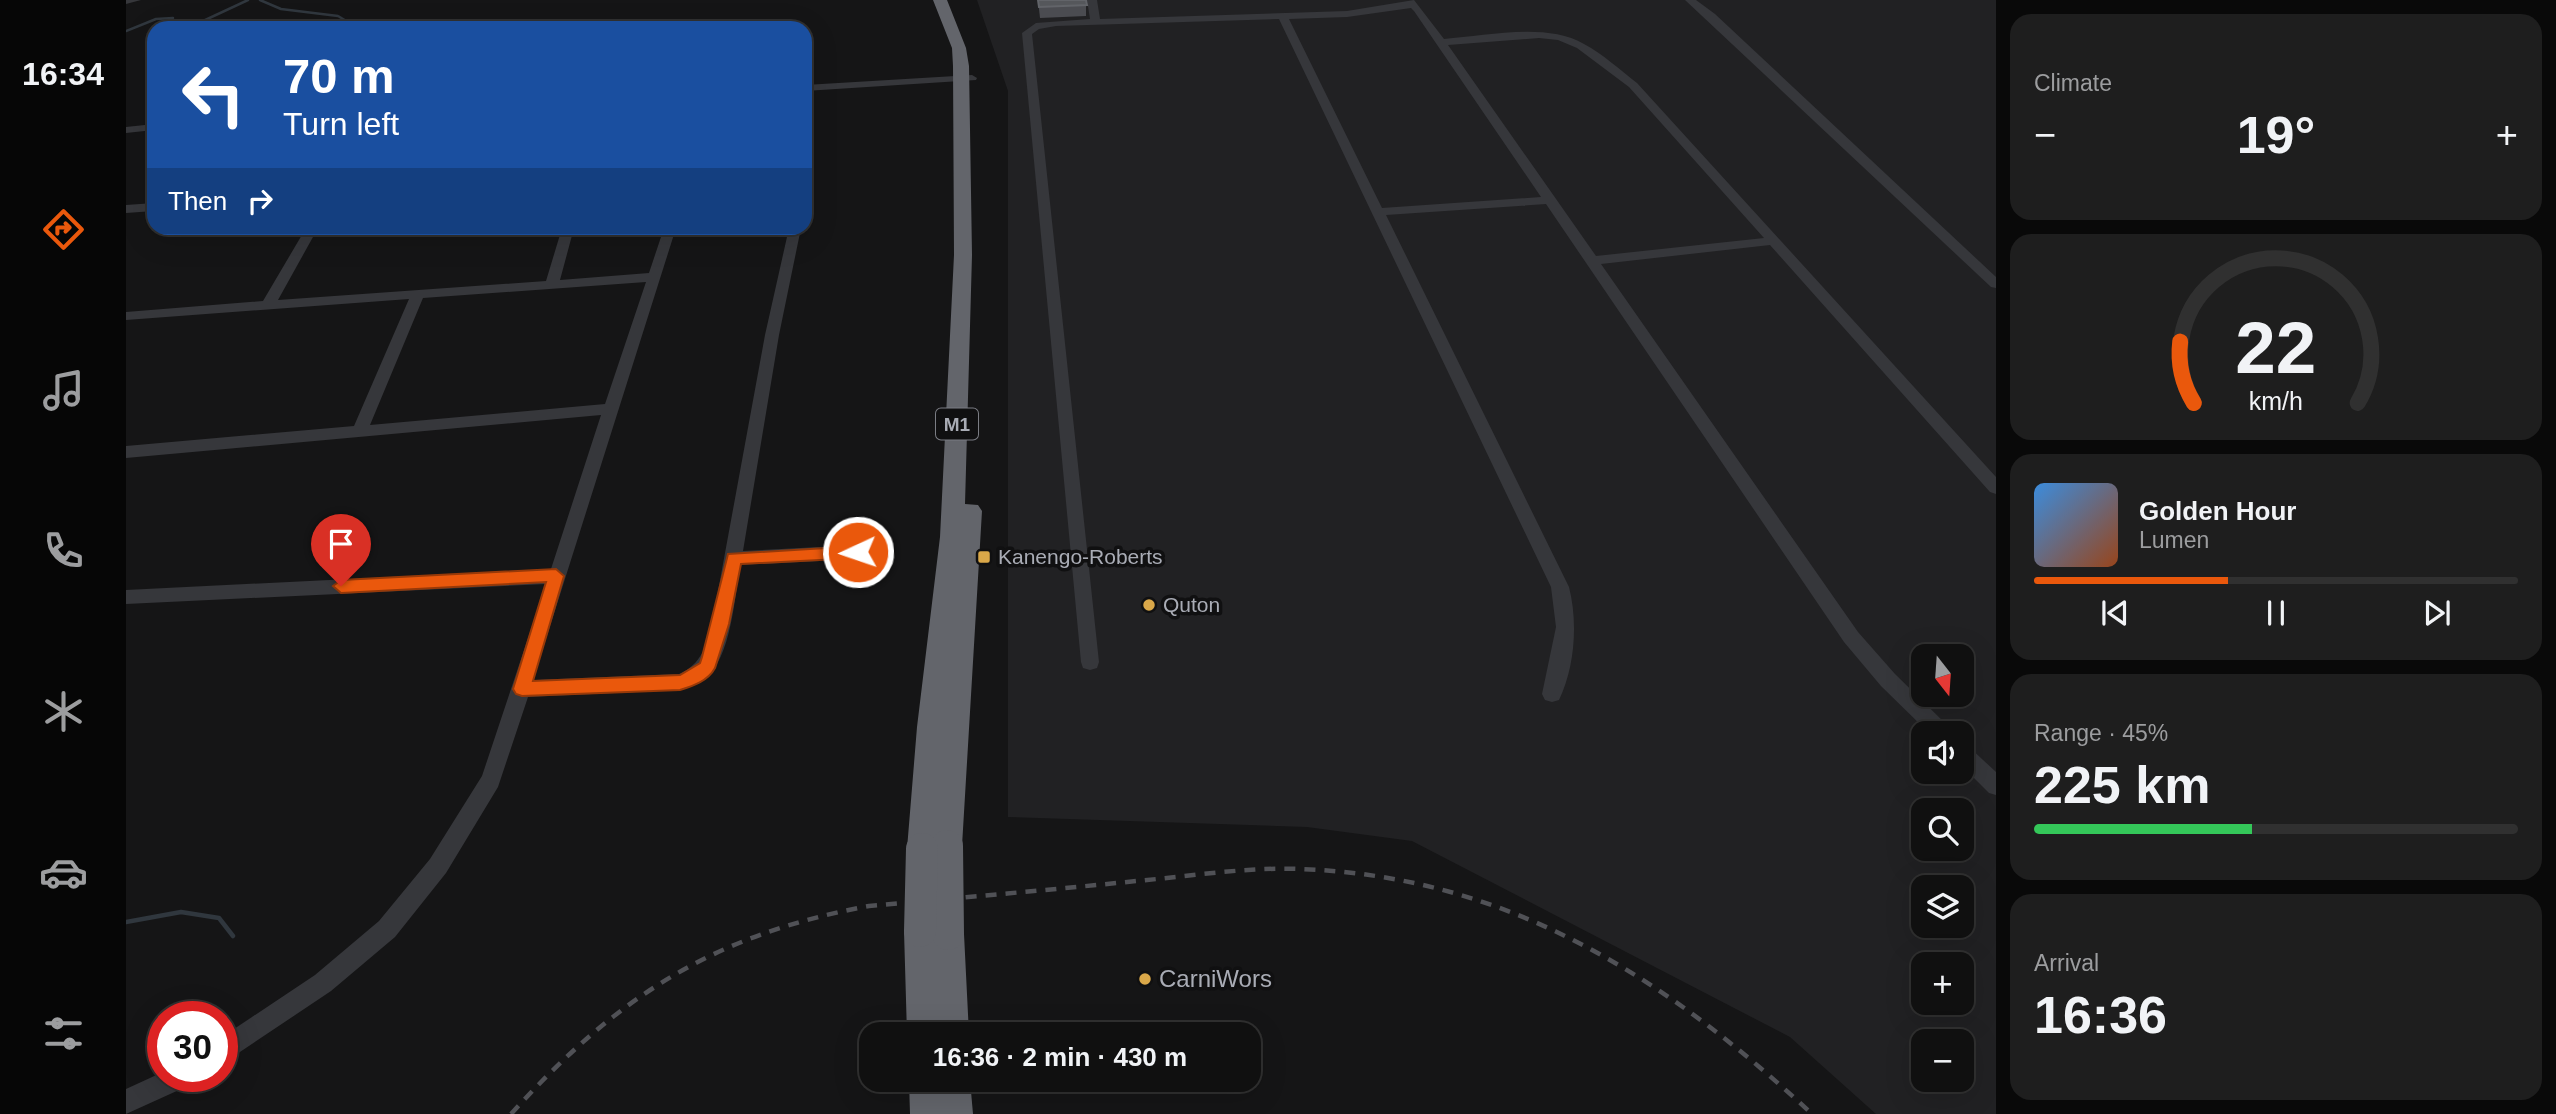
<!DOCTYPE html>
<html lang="en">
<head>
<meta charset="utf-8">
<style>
	body { margin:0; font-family:Arial,sans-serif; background:#1e1e1e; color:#f1f3f6; height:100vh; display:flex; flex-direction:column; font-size:26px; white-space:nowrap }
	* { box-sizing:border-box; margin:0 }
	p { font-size:23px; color:#9c9d9f }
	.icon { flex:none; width:38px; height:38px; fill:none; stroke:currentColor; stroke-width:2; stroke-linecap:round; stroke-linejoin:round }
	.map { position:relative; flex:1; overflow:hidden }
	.sheet { display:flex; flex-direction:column; gap:14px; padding:14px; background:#090909; width:560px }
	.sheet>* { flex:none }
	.top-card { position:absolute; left:21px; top:21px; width:665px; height:214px; border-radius:21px; box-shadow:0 7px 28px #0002,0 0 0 2px #303030; background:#1a4fa0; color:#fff; overflow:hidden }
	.needle { width:46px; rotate:163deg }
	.fabs { position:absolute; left:1785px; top:644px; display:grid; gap:14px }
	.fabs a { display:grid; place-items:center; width:63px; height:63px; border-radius:14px; background:#101010; box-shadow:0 7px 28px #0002,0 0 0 2px #303030; font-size:35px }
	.speed { position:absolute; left:21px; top:1001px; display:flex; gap:14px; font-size:35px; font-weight:700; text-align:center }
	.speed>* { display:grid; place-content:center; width:91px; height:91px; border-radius:50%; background:#101010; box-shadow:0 7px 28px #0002,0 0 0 2px #303030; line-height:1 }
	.speed .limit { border:10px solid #d22; background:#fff; color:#111 }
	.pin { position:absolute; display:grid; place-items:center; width:60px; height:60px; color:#fff; margin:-72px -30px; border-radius:50% 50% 50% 0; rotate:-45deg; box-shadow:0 0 7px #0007 }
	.pin .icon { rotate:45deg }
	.me { position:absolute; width:77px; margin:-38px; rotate:267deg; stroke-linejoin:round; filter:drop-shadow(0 0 5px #0008) }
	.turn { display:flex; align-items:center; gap:24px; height:147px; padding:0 21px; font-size:32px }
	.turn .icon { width:91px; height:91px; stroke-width:2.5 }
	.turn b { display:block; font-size:49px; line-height:60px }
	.then { display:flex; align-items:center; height:66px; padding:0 21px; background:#0003; gap:14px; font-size:26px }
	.big { font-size:52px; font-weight:600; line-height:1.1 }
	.sheet .card { flex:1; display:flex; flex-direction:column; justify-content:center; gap:10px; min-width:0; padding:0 24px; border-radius:21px; background:#1e1e1e }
	.sheet .dial { align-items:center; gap:0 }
	.dial svg { height:182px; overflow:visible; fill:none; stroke:#303030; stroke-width:7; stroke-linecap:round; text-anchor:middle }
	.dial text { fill:#f1f3f6; stroke:none }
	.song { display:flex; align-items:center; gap:21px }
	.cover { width:84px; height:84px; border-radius:10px; background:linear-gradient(135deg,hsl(210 70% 55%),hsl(20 70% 35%)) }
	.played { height:7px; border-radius:4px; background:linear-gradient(90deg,#ea580c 40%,#303030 40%) }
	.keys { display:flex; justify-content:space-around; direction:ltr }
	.heat { display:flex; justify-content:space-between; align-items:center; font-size:38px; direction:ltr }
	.charge { height:10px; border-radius:5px; background:linear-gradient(90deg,#34c759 45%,#303030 0) }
	.trip { position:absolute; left:733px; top:1022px; width:402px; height:70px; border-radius:21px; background:#101010; box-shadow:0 7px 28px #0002,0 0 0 2px #303030; font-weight:600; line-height:70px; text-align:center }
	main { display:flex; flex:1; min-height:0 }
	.menu { display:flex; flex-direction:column; width:126px; justify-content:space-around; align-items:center; background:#060606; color:#9c9d9f }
	.menu .icon { width:49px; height:49px }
	.menu .selected { color:#ea580c }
	.menu b { font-size:32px; color:#f1f3f6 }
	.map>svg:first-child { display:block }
	.built { fill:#212123; fill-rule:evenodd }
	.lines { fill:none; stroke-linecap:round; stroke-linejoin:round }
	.stream-far1 { stroke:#30373e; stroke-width:2.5 }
	.stream { stroke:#30373e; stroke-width:4.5 }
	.minor { fill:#36373b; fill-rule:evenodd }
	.highway { fill:#63656b; fill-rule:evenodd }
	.rail { stroke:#505156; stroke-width:4.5; stroke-dasharray:11 9; stroke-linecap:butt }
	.highway-bridge { stroke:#63656b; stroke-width:32 }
	.wall { fill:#4b4c51 }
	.building { fill:#55575b; stroke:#626469; stroke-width:2 }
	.route { fill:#ea580c; stroke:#983908; stroke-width:2 }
	.poi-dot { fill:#daa849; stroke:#101011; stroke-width:2.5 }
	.labels { text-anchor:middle; stroke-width:7; stroke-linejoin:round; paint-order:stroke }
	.shield { fill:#101011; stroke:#7b7d84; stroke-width:2 }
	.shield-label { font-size:19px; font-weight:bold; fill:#a9acb5 }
	.poi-label { font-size:21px; fill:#a9acb5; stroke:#101011; text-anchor:start }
	.near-poi-label { font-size:24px; fill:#a9acb5; stroke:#101011; text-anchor:start }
</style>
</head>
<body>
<main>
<nav class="menu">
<b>16:34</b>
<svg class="icon selected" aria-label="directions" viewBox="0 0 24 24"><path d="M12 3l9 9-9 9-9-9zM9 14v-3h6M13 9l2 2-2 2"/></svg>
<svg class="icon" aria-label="music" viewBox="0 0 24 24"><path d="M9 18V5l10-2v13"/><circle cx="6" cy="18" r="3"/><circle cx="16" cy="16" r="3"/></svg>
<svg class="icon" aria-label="phone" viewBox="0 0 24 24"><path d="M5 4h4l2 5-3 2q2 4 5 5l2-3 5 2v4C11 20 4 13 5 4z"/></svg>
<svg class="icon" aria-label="climate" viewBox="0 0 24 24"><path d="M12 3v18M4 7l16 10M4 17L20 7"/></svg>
<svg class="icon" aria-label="car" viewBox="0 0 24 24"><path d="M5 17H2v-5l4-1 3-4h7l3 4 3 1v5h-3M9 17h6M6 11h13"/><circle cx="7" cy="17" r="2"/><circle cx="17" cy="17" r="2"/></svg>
<svg class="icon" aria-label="filters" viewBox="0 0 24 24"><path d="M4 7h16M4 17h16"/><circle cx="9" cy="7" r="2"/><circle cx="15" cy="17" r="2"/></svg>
</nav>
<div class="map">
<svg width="1870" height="1114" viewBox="0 0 1870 1114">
	<rect width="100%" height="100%" fill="#151516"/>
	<!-- built -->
	<path class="built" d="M851,0h1019v1114h-120l-86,-77 -378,-196 -105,-14 -299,-10v-726zM1797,656h39v39h-39zM1797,733h39v39h-39zM1797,810h39v39h-39zM1797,887h39v39h-39zM1797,964h39v39h-39zM1797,1041h39v39h-39z"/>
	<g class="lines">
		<!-- stream-far1 -->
		<g class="stream-far1">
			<polyline points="134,0 155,9 212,16 222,22 255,28"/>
			<polyline points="62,28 122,0"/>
			<polyline points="286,28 333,21"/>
			<polyline points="0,31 30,19 47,18 39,28"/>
		</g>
		<!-- stream -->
		<polyline class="stream" points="0,922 55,912 93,918 107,936"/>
		<!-- minor -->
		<g class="minor">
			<polygon points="0,0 15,0 0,4"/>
			<path d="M961,0h10l3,19 247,-8 67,-11 30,39c42,-3 102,-17 140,5 19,10 36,26 53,39l359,394v17l-6,-2 -220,-247 -169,19 257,368 37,42 54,53 3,6h-23l-48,-47 -37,-44 -298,-438 -160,11 183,372c9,35 6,80 -10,113l-7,2 -7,-2 -3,-6 14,-67 -5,-40 -272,-568 -223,7 -17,3 -7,5 67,628 -2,6 -7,2 -7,-2 -2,-6 -59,-629 14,-10 54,-4zM1285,8l3,3 127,186 -159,11 -93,-189 58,-2zM1413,38l19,2 19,8 52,39 135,151 -168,18 -148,-211z"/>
			<polygon points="1559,0 1570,0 1589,14 1870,277 1870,288 1865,287"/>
			<polygon points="846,75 851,78 850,80 679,91 679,85"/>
			<polygon points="28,124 28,130 0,133 0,127"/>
			<polygon points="28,203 28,211 0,213 0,205"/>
			<path d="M180,228h12l-40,72 268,-19 16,-53h12l-14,52 89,-7 15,-45h12l-143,452 146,-6c23,-10 27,-28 33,-50l53,-289 24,-107h12l-22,107 -36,216 115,-6 6,2 3,5 -3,5 -6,2 -118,6c-5,31 -9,93 -35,114 -7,6 -16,8 -25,11l-152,7 -30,90 -52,86 -51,64 -64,54 -109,73v-27l93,-62 64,-54 51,-62 52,-83 64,-192 -420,20v-14l425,-21 50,-154 -475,43v-12l228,-20 55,-127 -283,21v-8l137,-11zM520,282l-41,122 -235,21 53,-127z"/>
			<polygon points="1836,744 1843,747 1870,772 1870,795 1863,793 1836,766"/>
			<polygon points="37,1072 37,1076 67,1076 64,1085 0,1114 0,1089"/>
		</g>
		<!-- highway -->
		<g class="highway">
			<polygon points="807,0 821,0 840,48 843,66 846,255 839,504 852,505 856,511 836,846 832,856 821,860 809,853 807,859 796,863 785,859 781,849 791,727 814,537 828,255 827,66 826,48"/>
			<polygon points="794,915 805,920 809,928 811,923 822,918 833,923 838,934 843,1034 781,1034 778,931 783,920"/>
			<polygon points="783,1080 844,1080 847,1114 784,1114"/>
		</g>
		<!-- rail -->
		<path class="rail" d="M385,1114c106,-117 201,-179 358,-208 89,-8 179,-16 268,-25 54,-5 109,-14 163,-12 207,7 365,108 512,245"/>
		<!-- highway-bridge -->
		<g class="highway-bridge">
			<polyline points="821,846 822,934"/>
			<polyline points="794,931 796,849"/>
		</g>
	</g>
	<!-- wall -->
	<polygon class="wall" points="912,0 960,0 960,16 914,18"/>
	<!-- building -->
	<polygon class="building" points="912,0 960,0 961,5 913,7"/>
	<!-- route -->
	<path class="route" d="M732,546l8,6 -8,6 -117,6 -12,60 -14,44c-7,13 -22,18 -35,22l-158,6 -6,-2 -3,-5 33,-107 -205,11 -8,-7 8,-6 215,-11 8,7 -31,105 147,-6 20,-12 2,-6 26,-103z"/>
	<!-- markers -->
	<g class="poi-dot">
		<rect x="851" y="550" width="14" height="14" rx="3.5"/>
		<circle cx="1023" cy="605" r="7"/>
		<circle cx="1019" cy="979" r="7"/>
	</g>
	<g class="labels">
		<!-- shield labels -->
		<rect class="shield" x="810" y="408.5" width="42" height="31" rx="5"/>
		<g class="shield-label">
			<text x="831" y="431">M1</text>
		</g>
		<!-- poi labels -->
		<g class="poi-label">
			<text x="872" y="564">Kanengo-Roberts</text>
			<text x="1037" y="612">Quton</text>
		</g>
		<!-- near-poi labels -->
		<g class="near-poi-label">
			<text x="1033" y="987">CarniWors</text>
		</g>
	</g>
</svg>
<div class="fabs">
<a><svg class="needle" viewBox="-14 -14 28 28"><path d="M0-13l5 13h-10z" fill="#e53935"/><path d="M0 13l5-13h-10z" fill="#9c9d9f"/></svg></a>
<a><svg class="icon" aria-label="sound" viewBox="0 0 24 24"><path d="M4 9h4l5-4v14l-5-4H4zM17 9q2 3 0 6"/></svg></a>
<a><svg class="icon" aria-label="search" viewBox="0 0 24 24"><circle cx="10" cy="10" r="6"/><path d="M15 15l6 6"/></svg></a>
<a><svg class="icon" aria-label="layers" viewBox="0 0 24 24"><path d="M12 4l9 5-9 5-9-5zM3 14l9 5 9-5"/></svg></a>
<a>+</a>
<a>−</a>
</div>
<div class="speed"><div class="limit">30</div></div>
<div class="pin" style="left:215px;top:586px;background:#d93025"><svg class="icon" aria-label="arrive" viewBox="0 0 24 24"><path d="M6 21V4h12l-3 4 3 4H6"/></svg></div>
<svg class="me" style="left:732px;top:552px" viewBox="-20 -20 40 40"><circle r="17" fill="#ea580c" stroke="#fff" stroke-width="3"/><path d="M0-11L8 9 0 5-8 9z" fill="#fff"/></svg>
<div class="trip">16:36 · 2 min · 430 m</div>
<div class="top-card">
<div class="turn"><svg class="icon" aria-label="left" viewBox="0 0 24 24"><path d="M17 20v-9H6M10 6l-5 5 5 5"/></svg><div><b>70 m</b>Turn left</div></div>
<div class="then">Then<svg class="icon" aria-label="right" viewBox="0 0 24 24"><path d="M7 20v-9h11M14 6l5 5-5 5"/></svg></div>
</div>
</div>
<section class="sheet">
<div class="card"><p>Climate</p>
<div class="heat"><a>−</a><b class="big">19°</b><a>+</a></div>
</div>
<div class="card dial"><svg viewBox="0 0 100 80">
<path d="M14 69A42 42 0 1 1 86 69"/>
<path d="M14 69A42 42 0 0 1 8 42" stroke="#ea580c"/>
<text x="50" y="56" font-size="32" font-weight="700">22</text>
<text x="50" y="72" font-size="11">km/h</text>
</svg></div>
<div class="card">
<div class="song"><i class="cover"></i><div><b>Golden Hour</b><p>Lumen</p></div></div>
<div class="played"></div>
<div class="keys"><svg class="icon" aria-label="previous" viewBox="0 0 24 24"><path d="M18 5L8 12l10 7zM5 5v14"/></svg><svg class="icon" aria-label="pause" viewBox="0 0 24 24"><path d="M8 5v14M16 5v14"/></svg><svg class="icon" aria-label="next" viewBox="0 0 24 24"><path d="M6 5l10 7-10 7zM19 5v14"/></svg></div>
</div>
<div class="card"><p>Range · 45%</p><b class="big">225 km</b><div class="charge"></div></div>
<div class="card"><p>Arrival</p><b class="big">16:36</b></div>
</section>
</main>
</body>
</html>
